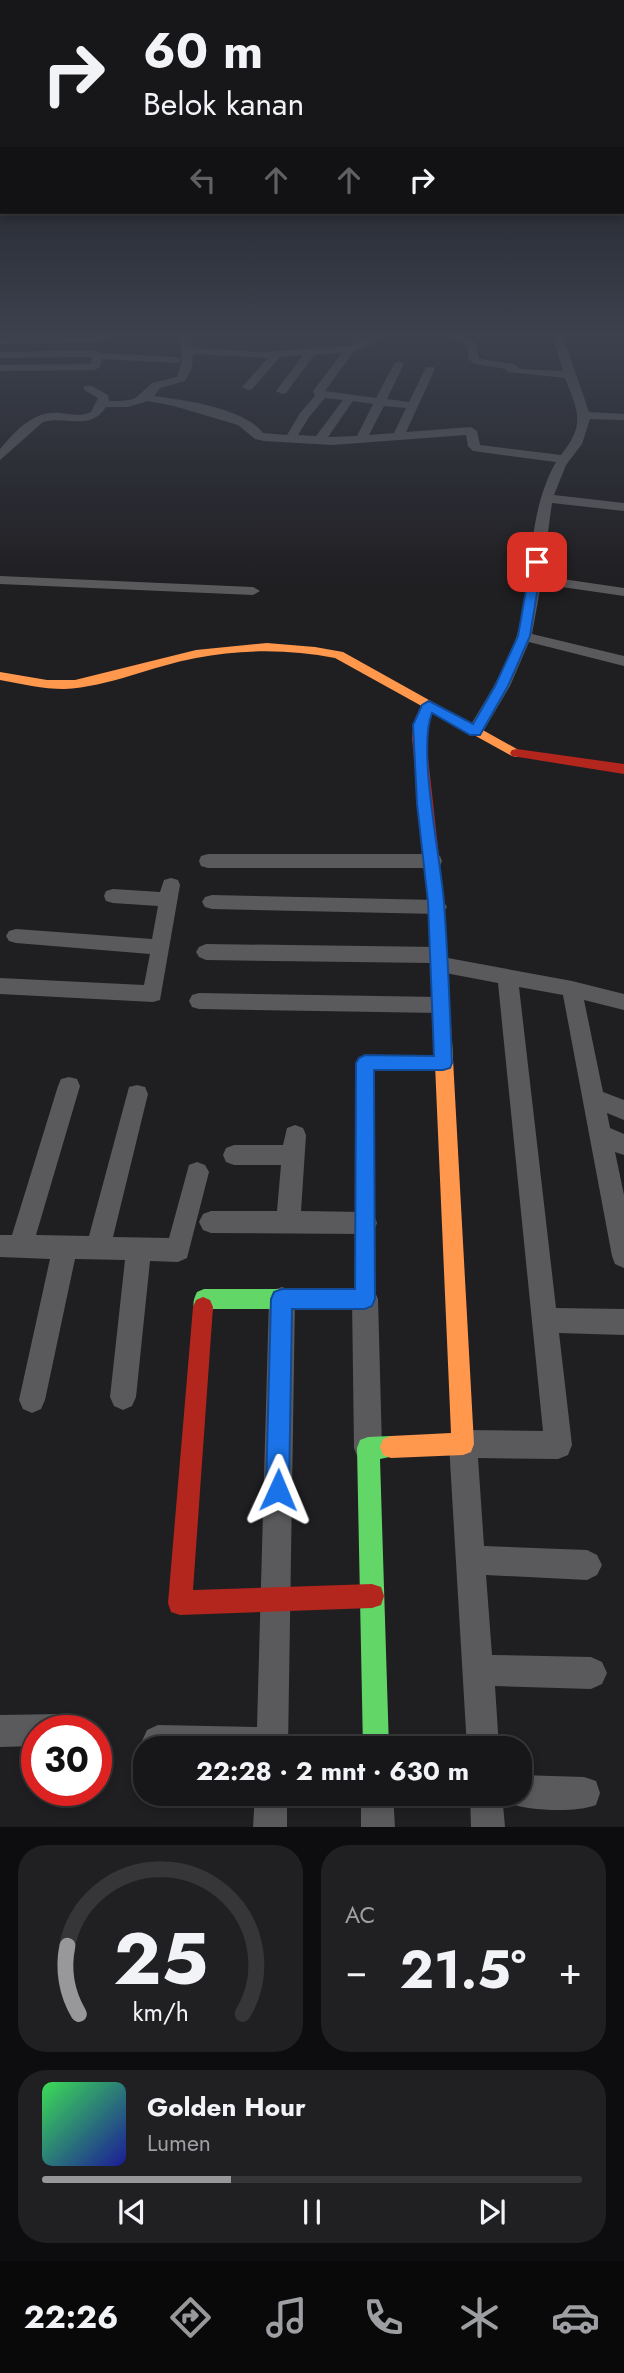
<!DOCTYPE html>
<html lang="id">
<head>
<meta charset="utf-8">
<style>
	body { margin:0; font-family:Jost,sans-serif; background:#201f22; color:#f1f3f6; height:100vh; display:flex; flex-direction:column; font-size:26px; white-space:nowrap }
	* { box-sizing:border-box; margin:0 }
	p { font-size:23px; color:#9e9fa2 }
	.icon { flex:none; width:38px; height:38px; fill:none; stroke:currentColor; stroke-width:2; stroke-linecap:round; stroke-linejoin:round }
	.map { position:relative; height:1827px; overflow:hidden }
	.panel { display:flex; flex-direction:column; gap:18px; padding:18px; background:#0d0c0e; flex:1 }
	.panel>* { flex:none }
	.banner { position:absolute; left:0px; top:0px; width:625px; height:214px; box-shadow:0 4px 10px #0003,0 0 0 2px #363538; background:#171619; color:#f1f3f6; overflow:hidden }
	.speed { position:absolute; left:21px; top:1715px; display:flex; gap:14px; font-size:35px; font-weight:700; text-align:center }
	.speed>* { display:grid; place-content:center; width:91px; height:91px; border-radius:50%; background:#171619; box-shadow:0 4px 10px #0003,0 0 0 2px #363538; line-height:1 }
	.speed .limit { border:10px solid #d22; background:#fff; color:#111 }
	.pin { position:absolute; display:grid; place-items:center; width:60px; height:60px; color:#fff; margin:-30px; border-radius:14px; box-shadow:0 4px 10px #0006 }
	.me { position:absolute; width:77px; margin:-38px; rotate:1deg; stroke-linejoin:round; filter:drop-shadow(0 0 5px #0008) }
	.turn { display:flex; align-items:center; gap:24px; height:147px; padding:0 28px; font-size:32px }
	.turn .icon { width:91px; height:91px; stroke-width:2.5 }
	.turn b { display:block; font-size:49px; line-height:60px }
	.lanes { display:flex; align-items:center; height:66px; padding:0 28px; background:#0003; justify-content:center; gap:35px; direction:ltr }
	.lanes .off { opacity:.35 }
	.big { font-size:52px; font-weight:700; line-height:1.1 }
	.panel .widget { flex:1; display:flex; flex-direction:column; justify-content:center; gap:10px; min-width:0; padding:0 24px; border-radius:28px; background:#201f22 }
	.panel .dial { align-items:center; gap:0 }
	.dial svg { height:182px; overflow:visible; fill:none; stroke:#363538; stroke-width:7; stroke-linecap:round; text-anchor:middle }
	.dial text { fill:#f1f3f6; stroke:none }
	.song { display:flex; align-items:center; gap:21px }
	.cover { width:84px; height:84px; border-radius:10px; background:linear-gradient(135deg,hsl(130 70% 55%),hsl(240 70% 35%)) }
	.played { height:7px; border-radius:4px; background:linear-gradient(90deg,#98979a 35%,#363538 35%) }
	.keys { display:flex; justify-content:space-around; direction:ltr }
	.heat { display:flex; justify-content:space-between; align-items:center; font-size:38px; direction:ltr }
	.panel .tiles { flex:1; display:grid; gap:18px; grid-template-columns:1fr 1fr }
	.widget:last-child { grid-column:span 2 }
	.trip { position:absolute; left:133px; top:1736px; width:399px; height:70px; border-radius:28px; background:#171619; box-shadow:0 4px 10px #0003,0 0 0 2px #363538; font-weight:700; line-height:70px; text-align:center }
	.menu { display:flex; height:112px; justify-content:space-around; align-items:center; background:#09090a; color:#9e9fa2 }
	.menu .icon { width:49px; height:49px }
	.menu .selected { color:#98979a }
	.menu b { font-size:32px; color:#f1f3f6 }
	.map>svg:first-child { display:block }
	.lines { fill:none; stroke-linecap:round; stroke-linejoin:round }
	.street { fill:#5a5a5c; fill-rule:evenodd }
	.fast { fill:#63d668; fill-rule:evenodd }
	.slow { fill:#ff974d; fill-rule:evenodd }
	.jam { fill:#b3261e; fill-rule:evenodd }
	.route { fill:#1a73e8; stroke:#114b97; stroke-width:2 }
</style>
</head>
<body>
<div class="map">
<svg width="624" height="1827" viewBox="0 0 624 1827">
	<rect width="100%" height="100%" fill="#1f1e21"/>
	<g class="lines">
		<!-- street -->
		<g class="street">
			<polygon points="98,333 108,333 106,339 94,343 0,344 0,338 93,337"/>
			<path d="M179,333h10l3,15 71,4 85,-6 19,-8 2,-5h10l-4,9 -21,9 -29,40 51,7 18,-34 5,-3 5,3 -17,35 22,3 17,-35h8l1,2 -29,63 65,-5 6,4 3,14 81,10c25,-31 17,-43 4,-77l-57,-6 -2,-3 -32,-5 -6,-6v-11l-9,-7 -26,-7 33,2 12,11v11l3,2 33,5 6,5 43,2 -11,-38h10l27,79 35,2v6l-34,-1 -8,25 -16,21 -12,30 70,8v8l-72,-8 -10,73 82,12v8l-83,-12 -9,50 92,22v10l-95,-24 -19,44 -29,49 -6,1 -8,-5c18,-30 39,-62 50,-96 17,-57 9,-121 39,-173l-83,-11 -5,-5 -2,-11 -134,10 -68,-4 -9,-2 -17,-14 -64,-19 -26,-5 -20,6h-22c-16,25 -40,8 -63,15l-43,38v-11c16,-18 32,-38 59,-36 11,1 22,4 32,-1l7,-14 -14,-8v-4h8l16,9 1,6c28,0 24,-1 43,-18l25,-6 5,-17 -5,3 -75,-4 -2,8 -5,3 -95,1v-6l91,-1 1,-7 -92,1v-6l94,-2 7,3 76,4 5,3zM342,353l-29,38 2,5 -15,17 -13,22 -24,-2c-19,-25 -79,-33 -109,-37l6,-8 25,-7 7,-13 1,-14 75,4 -26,29 6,3 4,-1 28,-32 23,-2 -27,36 6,3 4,-1 28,-38zM325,398l18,2 -27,36 -18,-1 11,-18zM353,401l20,3 -16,32 -29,1zM384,406l22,2 -12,25 -25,2z"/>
			<polygon points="0,576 253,587 260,591 253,595 0,584"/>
			<polygon points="208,854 433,854 440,856 442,861 440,866 433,868 208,868 201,866 199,861 201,856"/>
			<polygon points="171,878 178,880 180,885 160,1000 153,1002 0,994 0,978 144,985 150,954 16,943 9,941 6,936 9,931 16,929 152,939 158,906 113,903 106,901 104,896 106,891 113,889 160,892 164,880"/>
			<polygon points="212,895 437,900 444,902 447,907 444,912 437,914 212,909 205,907 202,902 205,897"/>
			<polygon points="206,944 439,947 446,950 448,958 572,981 624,994 624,1010 584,1000 603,1092 624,1100 624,1120 607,1113 610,1128 624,1134 624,1155 615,1152 624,1195 624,1268 615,1264 612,1256 563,995 519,987 556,1308 624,1309 624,1335 559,1333 572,1445 568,1455 558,1459 478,1458 484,1546 587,1550 597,1555 602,1565 597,1575 587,1580 486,1575 492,1655 591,1657 602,1662 607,1673 602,1684 591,1689 495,1686 499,1748 467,1748 449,1444 453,1434 463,1430 543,1431 498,983 440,972 433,969 431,963 206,960 199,957 196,952 199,947"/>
			<polygon points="199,993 440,997 447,999 450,1005 447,1011 440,1013 199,1009 192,1007 189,1001 192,995"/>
			<polygon points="69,1077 77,1079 80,1086 36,1235 89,1236 129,1087 137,1085 145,1087 148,1094 113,1237 169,1238 189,1165 197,1162 205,1165 209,1172 187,1258 178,1262 150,1261 136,1397 132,1406 123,1410 114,1406 110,1397 125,1260 75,1259 45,1400 41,1409 32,1413 23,1409 19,1400 50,1259 0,1257 0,1235 12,1235 58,1086 61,1079"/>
			<polygon points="295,1125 303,1128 306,1135 301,1211 365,1212 374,1215 377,1223 374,1231 365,1234 211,1233 203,1230 199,1222 203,1214 211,1211 277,1211 281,1165 234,1165 226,1162 223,1155 226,1148 234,1145 283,1145 287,1128"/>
			<polygon points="282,1287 291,1290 295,1299 288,1748 145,1749 142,1741 147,1730 158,1725 257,1727 269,1299 273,1290"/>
			<polygon points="365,1287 374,1290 378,1299 382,1448 378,1458 368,1462 358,1458 354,1448 352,1299 356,1290"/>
			<polygon points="63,1714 74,1719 79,1731 37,1731 37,1746 0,1747 0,1715"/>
			<path d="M520,1775l64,2 12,4 4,12 -4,12c-21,8 -67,6 -88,-2l-3,-9h15z"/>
			<polygon points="255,1794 287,1794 287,1827 253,1827"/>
			<polygon points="361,1794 393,1794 395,1827 361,1827"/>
			<polygon points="470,1794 502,1794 505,1827 471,1827"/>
		</g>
		<!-- fast -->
		<g class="fast">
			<path d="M365,1056h78l6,2 3,5 -3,5 -6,2h-69l1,229 -3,7 -7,3h-152l-3,5 -7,3 -7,-3c-4,-8 -3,-14 1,-22l7,-3h151l1,-226 3,-5z"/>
			<polygon points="391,1436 399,1439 402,1447 399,1455 380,1459 389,1748 363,1748 357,1448 360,1440 368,1437"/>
		</g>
		<!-- slow -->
		<g class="slow">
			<path d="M267,643l48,4 28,5 181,101 -7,4 -5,-1 -177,-98c-46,-9 -93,-9 -139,0 -44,8 -87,29 -132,31 -21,0 -43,-5 -64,-9v-8l47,8h28l121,-30z"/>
			<polygon points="443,1034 449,1036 452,1041 474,1444 471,1452 463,1455 391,1458 383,1455 380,1447 383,1439 391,1436 451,1433 434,1041 437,1036"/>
		</g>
		<!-- jam -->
		<g class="jam">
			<path d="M429,701l7,4 -9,20 -1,14 18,163 8,139 -3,5 -6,2 -6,-2 -3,-5 -6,-139 -16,-163c1,-13 4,-32 17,-38z"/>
			<polygon points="517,749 624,764 624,774 512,756 510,753 512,750"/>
			<polygon points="203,1297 210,1300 213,1307 193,1590 372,1584 381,1587 384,1596 381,1605 372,1608 180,1615 171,1612 168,1603 193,1307 196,1300"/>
		</g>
	</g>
	<!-- sky -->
	<linearGradient id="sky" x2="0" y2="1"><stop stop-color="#111012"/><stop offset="0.57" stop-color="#3c414e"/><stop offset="1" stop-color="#3c414e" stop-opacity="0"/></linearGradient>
	<rect width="624" height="588" fill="url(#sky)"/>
	<!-- route -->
	<path class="route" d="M537,558l5,4 -12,74 -22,50 -28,49h-10l-38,-22c-15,36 9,146 12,190 4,53 6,107 8,160l-2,5 -7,2h-69l1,229 -3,7 -7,3h-73l-3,181 -3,8 -8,4 -9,-4 -3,-8 5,-191 3,-7 8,-3h73l1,-226 3,-5 6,-3 69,1 -6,-154 -11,-98 -4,-79 9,-20 7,-4 44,23 22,-38 23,-50 13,-74z"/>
</svg>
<div class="speed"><div class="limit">30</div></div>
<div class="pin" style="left:537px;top:562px;background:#d93025"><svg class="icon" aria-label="arrive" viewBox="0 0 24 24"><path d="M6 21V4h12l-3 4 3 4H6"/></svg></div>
<svg class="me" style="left:278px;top:1490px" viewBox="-20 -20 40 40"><path d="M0-17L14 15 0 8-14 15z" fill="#1a73e8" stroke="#fff" stroke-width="4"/></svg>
<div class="trip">22:28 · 2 mnt · 630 m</div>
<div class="banner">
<div class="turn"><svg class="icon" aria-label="right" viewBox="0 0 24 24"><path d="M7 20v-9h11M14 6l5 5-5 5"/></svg><div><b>60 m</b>Belok kanan</div></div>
<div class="lanes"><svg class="icon off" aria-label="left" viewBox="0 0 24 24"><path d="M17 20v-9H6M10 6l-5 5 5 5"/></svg><svg class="icon off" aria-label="ahead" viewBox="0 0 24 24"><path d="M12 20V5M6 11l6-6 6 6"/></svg><svg class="icon off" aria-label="ahead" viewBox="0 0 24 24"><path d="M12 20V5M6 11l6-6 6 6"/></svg><svg class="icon" aria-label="right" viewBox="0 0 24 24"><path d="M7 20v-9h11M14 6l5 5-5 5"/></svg></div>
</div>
</div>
<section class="panel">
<div class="tiles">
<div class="widget dial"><svg viewBox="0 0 100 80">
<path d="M14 69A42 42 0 1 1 86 69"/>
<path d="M14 69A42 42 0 0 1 9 39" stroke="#98979a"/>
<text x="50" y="56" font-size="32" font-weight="700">25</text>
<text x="50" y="72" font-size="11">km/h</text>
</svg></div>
<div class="widget"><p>AC</p>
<div class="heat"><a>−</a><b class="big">21.5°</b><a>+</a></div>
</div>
<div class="widget">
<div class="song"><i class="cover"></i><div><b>Golden Hour</b><p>Lumen</p></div></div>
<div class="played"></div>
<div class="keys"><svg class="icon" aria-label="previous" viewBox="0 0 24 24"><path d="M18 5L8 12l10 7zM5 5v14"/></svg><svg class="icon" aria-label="pause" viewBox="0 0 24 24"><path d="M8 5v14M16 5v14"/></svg><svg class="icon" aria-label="next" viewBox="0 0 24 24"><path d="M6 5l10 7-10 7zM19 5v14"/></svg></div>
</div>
</div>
</section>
<nav class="menu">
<b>22:26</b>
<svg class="icon selected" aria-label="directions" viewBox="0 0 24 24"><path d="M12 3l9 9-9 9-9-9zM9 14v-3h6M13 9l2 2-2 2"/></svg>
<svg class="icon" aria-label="music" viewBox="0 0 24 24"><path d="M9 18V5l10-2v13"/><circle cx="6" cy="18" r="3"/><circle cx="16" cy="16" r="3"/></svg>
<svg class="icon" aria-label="phone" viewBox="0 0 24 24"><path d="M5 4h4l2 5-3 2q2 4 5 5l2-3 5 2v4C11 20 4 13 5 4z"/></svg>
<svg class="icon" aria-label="climate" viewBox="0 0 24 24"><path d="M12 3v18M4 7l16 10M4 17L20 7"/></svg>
<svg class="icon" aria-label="car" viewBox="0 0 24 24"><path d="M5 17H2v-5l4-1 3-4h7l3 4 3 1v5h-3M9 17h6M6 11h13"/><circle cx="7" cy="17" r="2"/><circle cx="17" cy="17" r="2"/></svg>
</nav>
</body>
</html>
